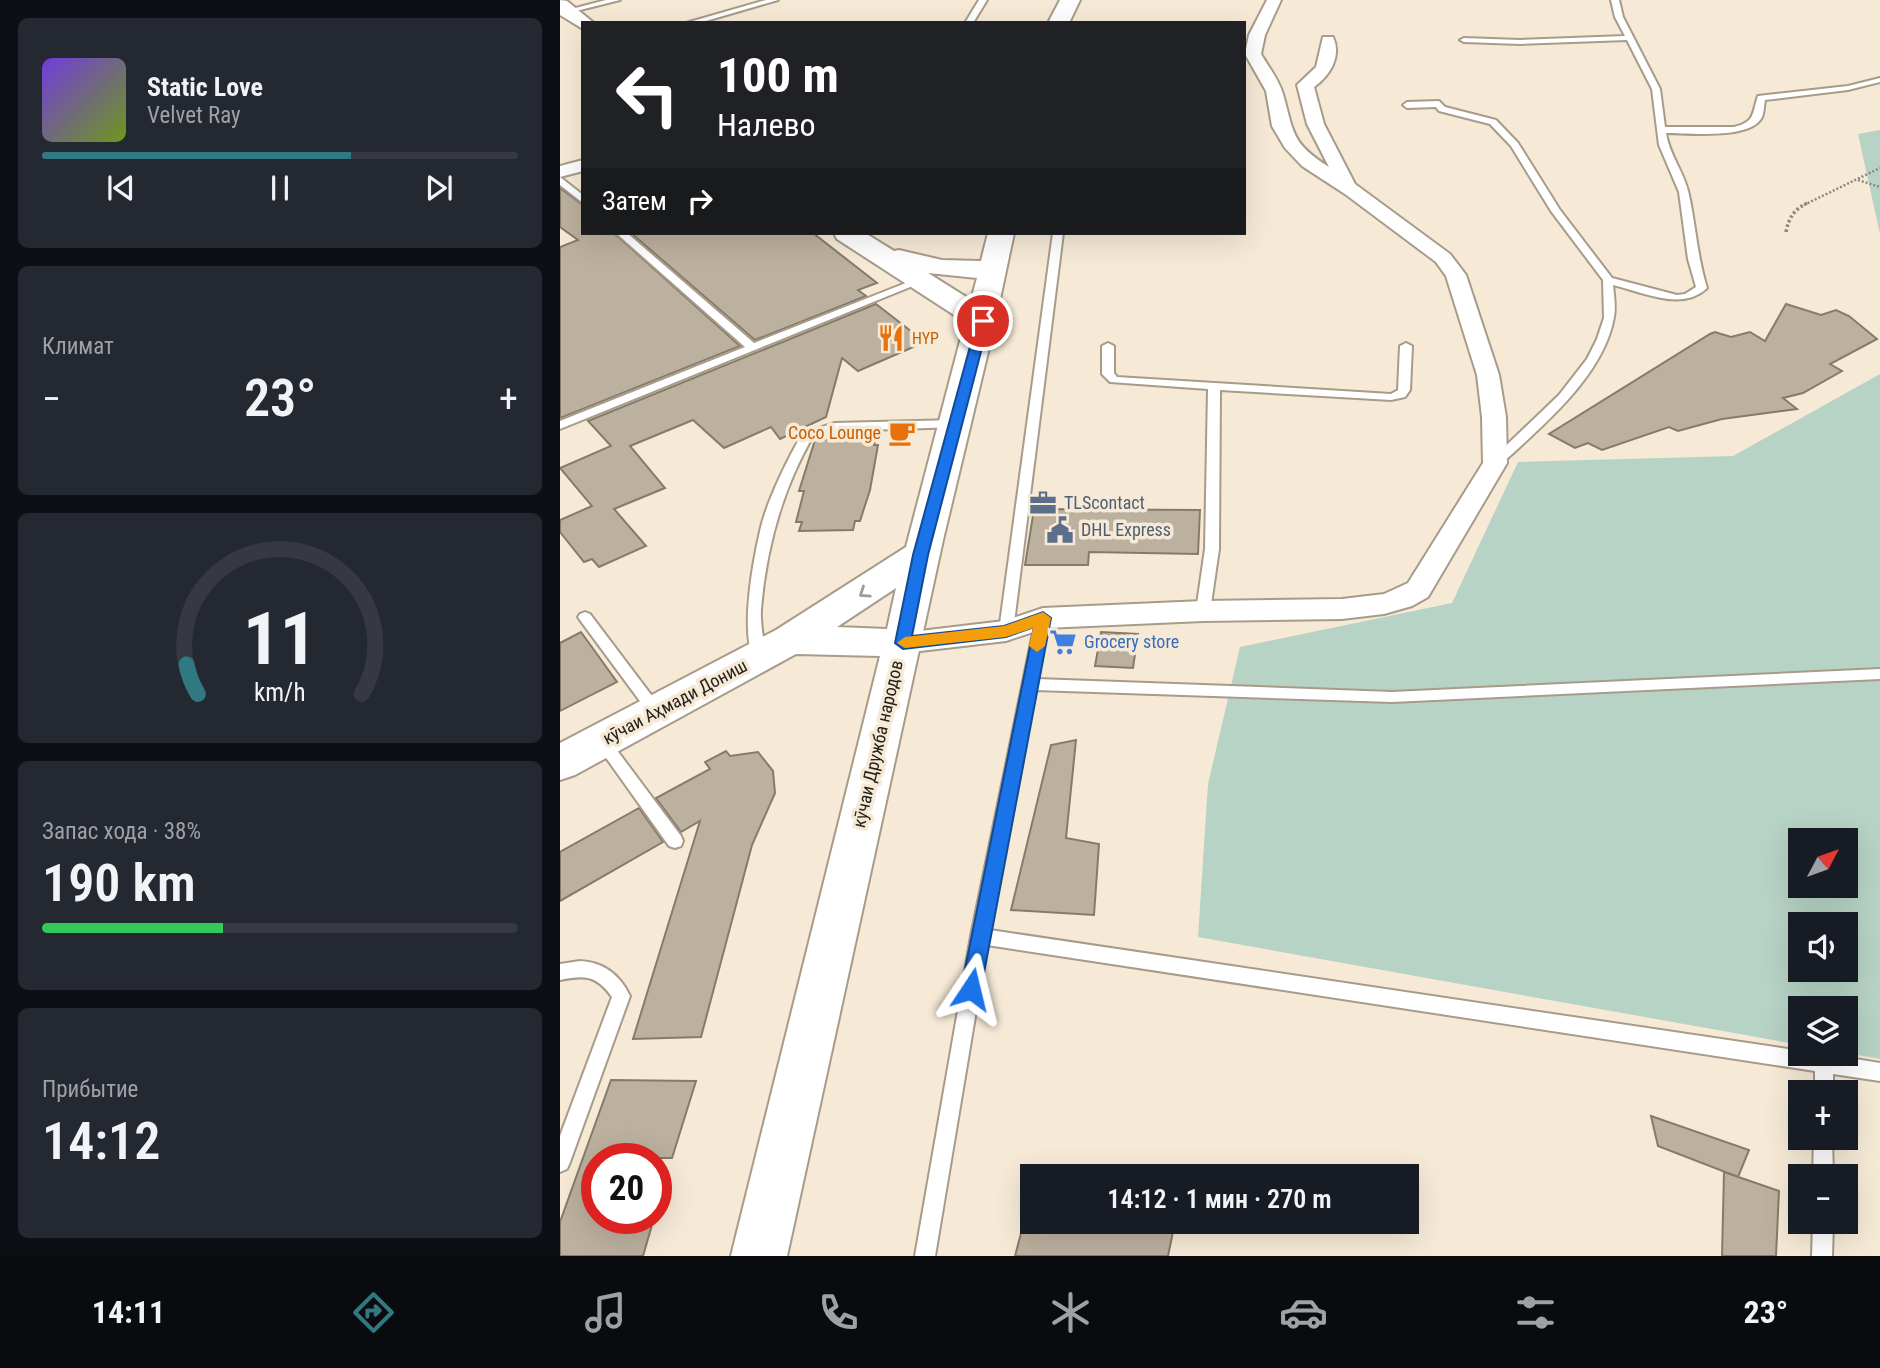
<!DOCTYPE html>
<html lang="ru">
<head>
<meta charset="utf-8">
<style>
	body { margin:0; font-family:"Roboto Condensed",sans-serif; background:#242831; color:#f1f3f6; height:100vh; display:flex; flex-direction:column; font-size:26px; white-space:nowrap }
	* { box-sizing:border-box; margin:0 }
	p { font-size:23px; color:#9ea1a6 }
	.icon { flex:none; width:38px; height:38px; fill:none; stroke:currentColor; stroke-width:2; stroke-linecap:round; stroke-linejoin:round }
	.map { position:relative; flex:1; overflow:hidden }
	.drawer { display:flex; flex-direction:column; gap:18px; padding:18px; background:#0d0f14; width:560px }
	.drawer>* { flex:none }
	.guide { position:absolute; left:21px; top:21px; width:665px; height:214px; border-radius:0px; box-shadow:0 7px 28px #0002; background:#202124; color:#fff; overflow:hidden }
	.needle { width:46px; rotate:49deg }
	.fabs { position:absolute; left:1228px; top:828px; display:grid; gap:14px }
	.fabs a { display:grid; place-items:center; width:70px; height:70px; border-radius:0px; background:#171b24; box-shadow:0 7px 28px #0002; font-size:35px }
	.speed { position:absolute; left:21px; top:1143px; display:flex; gap:14px; font-size:35px; font-weight:700; text-align:center }
	.speed>* { display:grid; place-content:center; width:91px; height:91px; border-radius:50%; background:#171b24; box-shadow:0 7px 28px #0002; line-height:1 }
	.speed .limit { border:10px solid #d22; background:#fff; color:#111 }
	.pin { position:absolute; display:grid; place-items:center; width:60px; height:60px; color:#fff; margin:-30px; border:4px solid #fff; border-radius:50%; box-shadow:0 2px 7px #0007 }
	.me { position:absolute; width:77px; margin:-38px; rotate:10deg; stroke-linejoin:round; filter:drop-shadow(0 0 5px #0008) }
	.turn { display:flex; align-items:center; gap:24px; height:147px; padding:0 21px; font-size:32px }
	.turn .icon { width:91px; height:91px; stroke-width:2.5 }
	.turn b { display:block; font-size:49px; line-height:60px }
	.then { display:flex; align-items:center; height:66px; padding:0 21px; background:#0003; gap:14px; font-size:26px }
	.big { font-size:52px; font-weight:600; line-height:1.1 }
	.drawer .tile { flex:1; display:flex; flex-direction:column; justify-content:center; gap:10px; min-width:0; padding:0 24px; border-radius:10px; background:#242831 }
	.drawer .dial { align-items:center; gap:0 }
	.dial svg { height:182px; overflow:visible; fill:none; stroke:#363941; stroke-width:7; stroke-linecap:round; text-anchor:middle }
	.dial text { fill:#f1f3f6; stroke:none }
	.song { display:flex; align-items:center; gap:21px }
	.cover { width:84px; height:84px; border-radius:10px; background:linear-gradient(135deg,hsl(260 70% 55%),hsl(80 70% 35%)) }
	.played { height:7px; border-radius:4px; background:linear-gradient(90deg,#307981 65%,#363941 65%) }
	.keys { display:flex; justify-content:space-around; direction:ltr }
	.heat { display:flex; justify-content:space-between; align-items:center; font-size:38px; direction:ltr }
	.charge { height:10px; border-radius:5px; background:linear-gradient(90deg,#34c759 38%,#363941 0) }
	.trip { position:absolute; left:460px; top:1164px; width:399px; height:70px; border-radius:0px; background:#171b24; box-shadow:0 7px 28px #0002; font-weight:600; line-height:70px; text-align:center }
	.menu { display:flex; height:112px; justify-content:space-around; align-items:center; background:#090b0e; color:#9ea1a6 }
	.menu .icon { width:49px; height:49px }
	.menu .selected { color:#307981 }
	.menu b { font-size:32px; color:#f1f3f6 }
	main { display:flex; flex:1; min-height:0 }
	.map>svg:first-child { display:block }
	.green { fill:#b7d3c5; fill-rule:evenodd }
	.building { fill:#bcb09e; stroke:#867b6a; stroke-width:2 }
	.lines { fill:none; stroke-linecap:round; stroke-linejoin:round }
	.lane-casing { stroke:#a79b8a; stroke-width:4 }
	.street-casing { stroke:#a79b8a; stroke-width:4 }
	.secondary-casing { stroke:#a79b8a; stroke-width:4 }
	.path-far1 { stroke:#8f8679; stroke-width:2.5; stroke-dasharray:2 2; stroke-linecap:butt }
	.path { stroke:#8f8679; stroke-width:3.5; stroke-dasharray:2.5 2.5; stroke-linecap:butt }
	.lane { fill:#fff; fill-rule:evenodd }
	.street { fill:#fff; fill-rule:evenodd }
	.secondary { fill:#fff; fill-rule:evenodd }
	.oneway { stroke:#9d9b98 }
	.route { fill:#1a73e8; stroke:#114b97; stroke-width:2 }
	.slow { fill:#f59e0b }
	.labels { text-anchor:middle; stroke-width:7; stroke-linejoin:round; paint-order:stroke }
	.far-food-label { font-size:16px; fill:#c56008; stroke:#f6ead7; text-anchor:start }
	.food-label { font-size:18px; fill:#c56008; stroke:#f6ead7; text-anchor:end }
	.service-label { font-size:18px; fill:#4e5e75; stroke:#f6ead7; text-anchor:start }
	.shop-label { font-size:18px; fill:#366cbe; stroke:#f6ead7; text-anchor:start }
	.street-label { font-size:18px; fill:#26211a; stroke:#f6ead7 }
</style>
</head>
<body>
<main>
<section class="drawer">
<div class="tile">
<div class="song"><i class="cover"></i><div><b>Static Love</b><p>Velvet Ray</p></div></div>
<div class="played"></div>
<div class="keys"><svg class="icon" aria-label="previous" viewBox="0 0 24 24"><path d="M18 5L8 12l10 7zM5 5v14"/></svg><svg class="icon" aria-label="pause" viewBox="0 0 24 24"><path d="M8 5v14M16 5v14"/></svg><svg class="icon" aria-label="next" viewBox="0 0 24 24"><path d="M6 5l10 7-10 7zM19 5v14"/></svg></div>
</div>
<div class="tile"><p>Климат</p>
<div class="heat"><a>−</a><b class="big">23°</b><a>+</a></div>
</div>
<div class="tile dial"><svg viewBox="0 0 100 80">
<path d="M14 69A42 42 0 1 1 86 69"/>
<path d="M14 69A42 42 0 0 1 9 56" stroke="#307981"/>
<text x="50" y="56" font-size="32" font-weight="700">11</text>
<text x="50" y="72" font-size="11">km/h</text>
</svg></div>
<div class="tile"><p>Запас хода · 38%</p><b class="big">190 km</b><div class="charge"></div></div>
<div class="tile"><p>Прибытие</p><b class="big">14:12</b></div>
</section>
<div class="map">
<svg width="1320" height="1256" viewBox="0 0 1320 1256">
	<rect width="100%" height="100%" fill="#f6ead7"/>
	<!-- green -->
	<g class="green">
		<polygon points="1320,130 1320,234 1298,134"/>
		<path d="M1320,374v685l-34,-6v-45h-45v37l-603,-108 10,-153 32,-137 212,-44 66,-141 215,-6zM1241,840h45v46h-45zM1241,924h45v46h-45z"/>
	</g>
	<!-- building -->
	<g class="building">
		<polygon points="0,188 23,205 23,233 54,233 180,346 0,418 0,247 18,240 0,227"/>
		<polygon points="71,233 253,233 317,283 298,290 306,296 195,340"/>
		<polygon points="316,304 365,342 298,371 282,358 266,417 220,439 211,427 164,448 133,420 70,446 105,488 54,509 86,546 39,567 32,559 24,562 0,532 0,520 32,506 0,468 51,446 28,421"/>
		<polygon points="1226,304 1261,315 1276,310 1289,316 1317,339 1270,364 1282,371 1243,393 1223,398 1237,409 1162,419 1118,431 1109,427 1042,450 1028,443 1015,448 989,434 1150,334 1155,332 1171,337 1190,332 1205,341"/>
		<polygon points="316,438 314,445 318,445 310,490 300,521 295,521 293,530 239,531 242,522 236,522 244,491 239,491 255,440"/>
		<polygon points="474,509 640,510 638,554 529,552 528,565 465,565"/>
		<polygon points="21,632 57,682 0,711 0,643"/>
		<polygon points="541,632 578,634 573,668 535,666"/>
		<polygon points="516,740 506,838 539,844 534,915 451,910 491,745"/>
		<polygon points="166,751 170,756 198,752 213,771 215,793 192,845 141,1037 73,1039 140,821 121,832 96,798 150,769 145,762"/>
		<polygon points="79,808 103,842 0,901 0,852"/>
		<polygon points="51,1080 136,1081 112,1158 37,1158 37,1218 94,1218 83,1256 0,1256 0,1222"/>
		<polygon points="1091,1116 1189,1150 1178,1177 1098,1146"/>
		<polygon points="1164,1172 1219,1191 1216,1256 1162,1256"/>
		<polygon points="464,1222 615,1222 608,1256 455,1256"/>
	</g>
	<g class="lines">
		<defs>
			<g id="lane">
				<polygon points="46,0 60,0 8,13 4,11"/>
				<polygon points="206,0 218,0 139,23 126,23"/>
				<polygon points="419,0 427,0 413,23 405,23"/>
				<path d="M1051,0h8l4,17 37,72 5,38h69c21,-5 18,-13 24,-31l90,-10 32,-8v4l-32,8 -83,10c-1,5 -1,13 -3,17 -11,23 -74,16 -96,16 3,22 19,40 23,62 7,32 8,61 18,93 -25,24 -64,4 -94,-3 1,10 3,22 1,32 -10,59 -73,110 -115,149l-4,1 -6,-4 2,-3 68,-65 28,-36 10,-20 7,-21 -1,-38 -52,-69 -40,-65 -21,-22 -51,-13 -3,-4 -29,1 -4,-3 4,-3 32,-1 6,6 51,13 22,23 42,67 52,68 65,17 8,-1 11,-7 -8,-28 -9,-67 -20,-47 -7,-56 -25,-49 -107,4 -56,-2 -4,-2 4,-2 56,2 105,-4 -10,-19z"/>
				<polygon points="0,177 23,195 23,203 0,185"/>
				<polygon points="56,233 67,233 194,343 356,279 364,279 365,281 0,429 0,421 185,347"/>
				<polygon points="493,233 503,233 453,631 446,636 439,631"/>
				<polygon points="548,343 554,346 554,373 557,377 831,394 838,390 840,346 846,343 852,346 850,390 845,397 831,400 660,390 659,549 650,611 643,616 636,611 645,549 648,389 550,382 542,374 542,346"/>
				<path d="M395,420l4,1v6l-123,4 -24,7c-30,52 -46,112 -51,171 -1,15 3,33 5,48l-7,5 -5,-1c-14,-31 -1,-100 7,-134 6,-25 28,-72 42,-94l32,-10z"/>
				<polygon points="25,612 30,614 101,708 103,712 101,716 91,716 20,620 18,617 20,614"/>
				<polygon points="483,613 490,618 477,679 832,692 1320,669 1320,679 832,702 475,690 430,930 1241,1051 1241,1054 1265,1054 1320,1063 1320,1081 1273,1074 1273,1092 1255,1092 1255,1071 427,945 375,1256 355,1256 411,936 476,618"/>
				<polygon points="42,735 47,737 121,836 123,841 121,846 115,848 109,846 37,745 34,741 37,737"/>
				<path d="M20,961c23,1 40,14 50,35l-60,166 -3,7 -7,3v-36l52,-139c-16,-22 -27,-22 -52,-17v-16z"/>
				<polygon points="1254,1138 1272,1138 1273,1176 1253,1176"/>
				<polygon points="1253,1222 1273,1222 1272,1256 1252,1256"/>
			</g>
			<g id="street">
				<path d="M707,0h14l-16,35 -4,19c7,12 18,26 22,40 11,39 8,49 46,73l-22,-43 -10,-39 19,-18 7,-30h10c9,19 -3,39 -19,50l10,37 31,60 95,70 16,21 33,100 7,42 1,46 -79,134 -16,9 -28,8 -42,5 -139,2 -158,7 -39,13 -103,12 -10,-3 -4,-7 4,-7 10,-3 101,-12 39,-13 160,-7 139,-2 42,-5 24,-11 75,-120 -1,-46 -5,-42 -31,-99 -10,-14 -91,-68 -43,-28 -17,-18 -13,-22 -6,-35 -21,-37 4,-19z"/>
				<polygon points="23,160 23,171 0,177 0,166"/>
			</g>
			<g id="secondary">
				<polygon points="0,0 7,1 34,23 23,23 23,29 0,15"/>
				<polygon points="500,0 520,0 509,23 488,23"/>
				<path d="M274,233h31l29,18 5,-1 43,10 39,1 7,-28h26l-18,85 2,3 -4,6 -51,213 -156,716h-56l149,-600 -84,-2 -221,121 -15,5v-37l216,-113 130,-83 59,-225 -128,-83zM368,273l49,5 -6,22zM336,588l-9,41 -50,-2z"/>
			</g>
		</defs>
		<!-- lane casing -->
		<use href="#lane" class="lane-casing"/>
		<!-- street casing -->
		<use href="#street" class="street-casing"/>
		<!-- secondary casing -->
		<use href="#secondary" class="secondary-casing"/>
		<!-- path-far1 -->
		<g class="path-far1">
			<polyline points="1298,180 1320,187"/>
			<polyline points="1244,205 1320,168"/>
		</g>
		<!-- path -->
		<path class="path" d="M1226,232c3,-15 8,-22 21,-29"/>
		<!-- lane -->
		<use href="#lane" class="lane"/>
		<!-- street -->
		<use href="#street" class="street"/>
		<!-- secondary -->
		<use href="#secondary" class="secondary"/>
	</g>
	<!-- one-way arrows -->
	<defs><path id="oneway-chevron" d="M-2-3.5L2.5 0L-2 3.5" fill="none" stroke-width="1.6" stroke-linecap="round" stroke-linejoin="round" transform="scale(1.75)"/></defs>
	<use class="oneway" href="#oneway-chevron" transform="translate(304 593) rotate(146)"/>
	<!-- route -->
	<polygon class="route" points="423,318 429,321 368,555 352,636 444,626 483,612 491,618 421,989 418,996 411,999 404,996 401,989 474,627 446,637 343,649 335,643 353,555 417,321"/>
	<!-- slow -->
	<polygon class="slow" points="483,612 491,618 485,646 477,652 469,646 473,628 446,637 345,648 337,643 345,637 444,626"/>
	<!-- icons -->
	<defs>
		<symbol id="restaurant-bare" viewBox="-9 -9 18 18"><path d="M-5-6h1v4h1v-4h1v4h1v-4h1v5L-1.5 .5V6h-2V.5L-5-1ZM5-6V6H3V1.5H1.5Q1.5-4 5-6Z" fill="#e8710a" stroke="#f6ead7" stroke-width="2.5" paint-order="stroke"/></symbol>
		<symbol id="cafe-bare" viewBox="-9 -9 18 18"><path d="M-5.5-4.5H6V0H3Q3 3.5 0 3.5H-2.5Q-5.5 3.5-5.5 0ZM3-3.2v2h1.7v-2ZM-6 4.5H4V6H-6Z" fill="#e8710a" stroke="#f6ead7" stroke-width="2.5" paint-order="stroke"/></symbol>
		<symbol id="office-bare" viewBox="-9 -9 18 18"><path d="M-6-3h4V-5.5h4V-3h4V5H-6ZM-1-4.5V-3h2v-1.5ZM-6 0V1H6V0Z" fill="#5c6f8a" stroke="#f6ead7" stroke-width="2.5" paint-order="stroke"/></symbol>
		<symbol id="civic-bare" viewBox="-9 -9 18 18"><path d="M-.6-6.5H3V-4.5H.6V-3L4-1V1h2V6H-6V1h2V-1L-.6-3ZM-1.2 2.5V6h2.4V2.5Z" fill="#5c6f8a" stroke="#f6ead7" stroke-width="2.5" paint-order="stroke"/></symbol>
		<symbol id="supermarket-bare" viewBox="-9 -9 18 18"><path d="M-6-5.5h2.5l.6 2H6L4.5 2H-2.5L-4.4-4H-6ZM-1.5 3.2a1.3 1.3 0 1 0 .1 0ZM3 3.2a1.3 1.3 0 1 0 .1 0Z" fill="#3f7fe0" stroke="#f6ead7" stroke-width="2.5" paint-order="stroke"/></symbol>
	</defs>
	<g fill-rule="evenodd">
		<use href="#restaurant-bare" x="312" y="319" width="38" height="38"/>
		<use href="#cafe-bare" x="323" y="414" width="38" height="38"/>
		<use href="#office-bare" x="464" y="484" width="38" height="38"/>
		<use href="#civic-bare" x="481" y="511" width="38" height="38"/>
		<use href="#supermarket-bare" x="484" y="623" width="38" height="38"/>
	</g>
	<g class="labels">
		<!-- far-food labels -->
		<g class="far-food-label">
			<text x="352" y="344">HYP</text>
		</g>
		<!-- food labels -->
		<g class="food-label">
			<text x="321" y="439">Coco Lounge</text>
		</g>
		<!-- service labels -->
		<g class="service-label">
			<text x="504" y="509">TLScontact</text>
			<text x="521" y="536">DHL Express</text>
		</g>
		<!-- shop labels -->
		<g class="shop-label">
			<text x="524" y="648">Grocery store</text>
		</g>
		<!-- street labels -->
		<g class="street-label">
			<text transform="translate(115 702) rotate(-28)" y="6">кӯчаи Аҳмади Дониш</text>
			<text transform="translate(318 744) rotate(-77)" y="6">кӯчаи Дружба народов</text>
		</g>
	</g>
</svg>
<div class="fabs">
<a><svg class="needle" viewBox="-14 -14 28 28"><path d="M0-13l5 13h-10z" fill="#e53935"/><path d="M0 13l5-13h-10z" fill="#9ea1a6"/></svg></a>
<a><svg class="icon" aria-label="sound" viewBox="0 0 24 24"><path d="M4 9h4l5-4v14l-5-4H4zM17 9q2 3 0 6"/></svg></a>
<a><svg class="icon" aria-label="layers" viewBox="0 0 24 24"><path d="M12 4l9 5-9 5-9-5zM3 14l9 5 9-5"/></svg></a>
<a>+</a>
<a>−</a>
</div>
<div class="speed"><div class="limit">20</div></div>
<div class="pin" style="left:423px;top:321px;background:#d93025"><svg class="icon" aria-label="arrive" viewBox="0 0 24 24"><path d="M6 21V4h12l-3 4 3 4H6"/></svg></div>
<svg class="me" style="left:411px;top:989px" viewBox="-20 -20 40 40"><path d="M0-17L14 15 0 8-14 15z" fill="#1a73e8" stroke="#fff" stroke-width="4"/></svg>
<div class="trip">14:12 · 1 мин · 270 m</div>
<div class="guide">
<div class="turn"><svg class="icon" aria-label="left" viewBox="0 0 24 24"><path d="M17 20v-9H6M10 6l-5 5 5 5"/></svg><div><b>100 m</b>Налево</div></div>
<div class="then">Затем<svg class="icon" aria-label="right" viewBox="0 0 24 24"><path d="M7 20v-9h11M14 6l5 5-5 5"/></svg></div>
</div>
</div>
</main>
<nav class="menu">
<b>14:11</b>
<svg class="icon selected" aria-label="directions" viewBox="0 0 24 24"><path d="M12 3l9 9-9 9-9-9zM9 14v-3h6M13 9l2 2-2 2"/></svg>
<svg class="icon" aria-label="music" viewBox="0 0 24 24"><path d="M9 18V5l10-2v13"/><circle cx="6" cy="18" r="3"/><circle cx="16" cy="16" r="3"/></svg>
<svg class="icon" aria-label="phone" viewBox="0 0 24 24"><path d="M5 4h4l2 5-3 2q2 4 5 5l2-3 5 2v4C11 20 4 13 5 4z"/></svg>
<svg class="icon" aria-label="climate" viewBox="0 0 24 24"><path d="M12 3v18M4 7l16 10M4 17L20 7"/></svg>
<svg class="icon" aria-label="car" viewBox="0 0 24 24"><path d="M5 17H2v-5l4-1 3-4h7l3 4 3 1v5h-3M9 17h6M6 11h13"/><circle cx="7" cy="17" r="2"/><circle cx="17" cy="17" r="2"/></svg>
<svg class="icon" aria-label="filters" viewBox="0 0 24 24"><path d="M4 7h16M4 17h16"/><circle cx="9" cy="7" r="2"/><circle cx="15" cy="17" r="2"/></svg>
<b>23°</b>
</nav>
</body>
</html>
